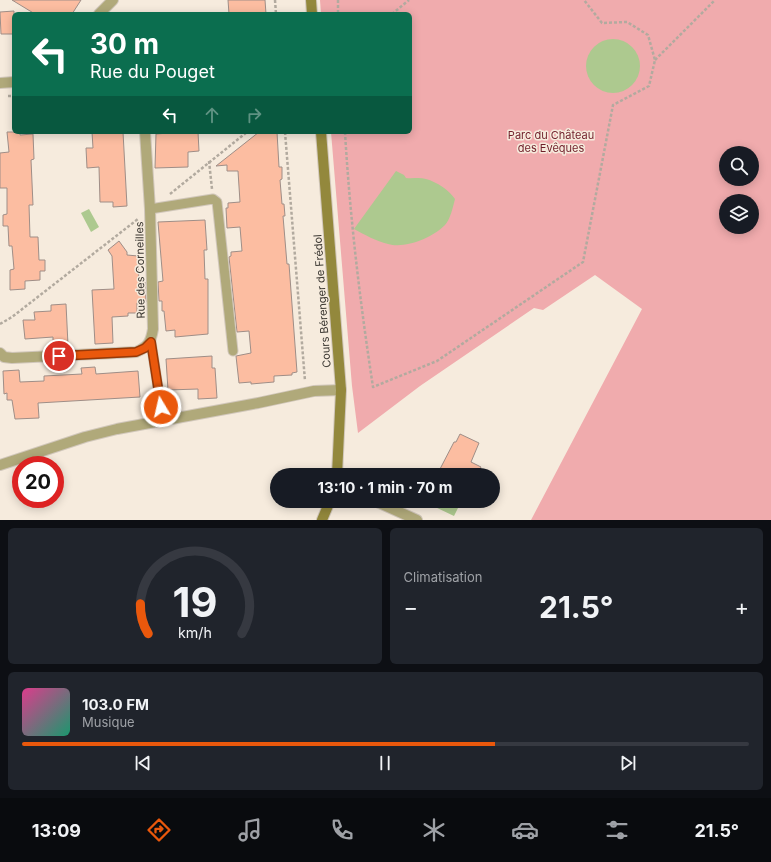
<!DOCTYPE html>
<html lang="fr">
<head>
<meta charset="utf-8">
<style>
	body { margin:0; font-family:Inter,sans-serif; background:#20242c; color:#f1f3f6; height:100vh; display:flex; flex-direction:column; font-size:15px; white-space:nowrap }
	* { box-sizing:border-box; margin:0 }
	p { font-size:13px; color:#9ea1a6 }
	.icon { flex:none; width:22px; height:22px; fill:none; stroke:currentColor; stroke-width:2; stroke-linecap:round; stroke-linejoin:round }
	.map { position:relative; height:520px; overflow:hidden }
	.side { display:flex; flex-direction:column; gap:8px; padding:8px; background:#0d0f14; flex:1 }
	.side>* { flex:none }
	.hud { position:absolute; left:12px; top:12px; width:400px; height:122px; border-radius:6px; box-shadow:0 2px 10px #0003; background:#0b6e4f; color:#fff; overflow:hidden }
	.controls { position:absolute; left:719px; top:146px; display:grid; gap:8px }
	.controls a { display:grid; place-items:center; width:40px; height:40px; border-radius:50%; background:#171b24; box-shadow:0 2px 10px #0003; font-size:20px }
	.speed { position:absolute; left:12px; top:456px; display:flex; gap:8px; font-size:20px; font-weight:700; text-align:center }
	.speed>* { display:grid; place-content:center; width:52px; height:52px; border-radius:50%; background:#171b24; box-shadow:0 2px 10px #0003; line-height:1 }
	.speed .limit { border:6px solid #d22; background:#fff; color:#111 }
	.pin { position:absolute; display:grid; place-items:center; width:34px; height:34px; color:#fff; margin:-17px; border:2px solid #fff; border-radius:50%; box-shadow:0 1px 4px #0007 }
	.me { position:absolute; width:44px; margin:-22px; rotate:351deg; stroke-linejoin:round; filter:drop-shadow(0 0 3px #0008) }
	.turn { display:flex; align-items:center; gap:14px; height:84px; padding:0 12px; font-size:18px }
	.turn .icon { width:52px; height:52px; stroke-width:2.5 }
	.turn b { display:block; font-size:28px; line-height:34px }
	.lanes { display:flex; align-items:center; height:38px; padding:0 12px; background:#0003; justify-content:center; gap:20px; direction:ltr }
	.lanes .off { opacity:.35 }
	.big { font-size:30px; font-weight:700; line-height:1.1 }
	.side .tile { flex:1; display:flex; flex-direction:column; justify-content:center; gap:6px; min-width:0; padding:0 14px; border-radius:6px; background:#20242c }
	.side .dial { align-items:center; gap:0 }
	.dial svg { height:104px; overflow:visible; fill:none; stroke:#363941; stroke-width:7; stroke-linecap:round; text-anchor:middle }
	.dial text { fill:#f1f3f6; stroke:none }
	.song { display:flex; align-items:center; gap:12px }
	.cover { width:48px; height:48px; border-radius:6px; background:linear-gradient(135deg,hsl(330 70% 55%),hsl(160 70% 35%)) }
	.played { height:4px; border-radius:2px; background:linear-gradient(90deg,#ea580c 65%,#363941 65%) }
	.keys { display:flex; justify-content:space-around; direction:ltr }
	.heat { display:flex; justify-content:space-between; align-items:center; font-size:22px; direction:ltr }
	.side .tiles { flex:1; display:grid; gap:8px; grid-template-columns:1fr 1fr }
	.tile:last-child { grid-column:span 2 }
	.trip { position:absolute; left:270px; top:468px; width:230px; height:40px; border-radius:20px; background:#171b24; box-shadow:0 2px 10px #0003; font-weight:700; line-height:40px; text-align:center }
	.tabs { display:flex; height:64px; justify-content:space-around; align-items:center; background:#090b0e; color:#9ea1a6 }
	.tabs .icon { width:28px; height:28px }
	.tabs .on { color:#ea580c }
	.tabs b { font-size:18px; color:#f1f3f6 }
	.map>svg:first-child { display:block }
	.green { fill:#f0abad; fill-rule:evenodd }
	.water { fill:#adc98f }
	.building { fill:#fcbda1; stroke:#9f8e87 }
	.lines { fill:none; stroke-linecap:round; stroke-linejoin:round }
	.lane-casing { stroke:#d1c7bb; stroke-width:11 }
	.street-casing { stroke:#d1c7bb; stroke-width:12 }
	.secondary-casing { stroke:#d1c7bb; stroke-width:12 }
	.path { stroke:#b2aa9f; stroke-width:2.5; stroke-dasharray:3 2; stroke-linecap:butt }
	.lane { stroke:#b0a97a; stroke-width:9 }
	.street { stroke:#b0a97a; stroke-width:10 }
	.secondary { stroke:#93883c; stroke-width:10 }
	.route-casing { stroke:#983908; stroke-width:10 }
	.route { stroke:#ea580c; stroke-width:7 }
	.labels { text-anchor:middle; stroke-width:3; stroke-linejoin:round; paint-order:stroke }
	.park-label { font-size:11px; fill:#701f2a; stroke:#f6ebdd }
	.street-label { font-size:11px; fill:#3c3832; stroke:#f6ebdd }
</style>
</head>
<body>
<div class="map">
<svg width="771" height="520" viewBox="0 0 771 520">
	<rect width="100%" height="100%" fill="#f6ebdd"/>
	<!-- green -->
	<path class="green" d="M320,0h451v520h-240l111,-211 -47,-34 -52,35 -9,-2 -114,78 -62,47 -6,-47 -21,-254h79v-118h-89zM726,153h26v26h-26zM726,201h26v26h-26z"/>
	<!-- water -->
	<g class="water">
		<circle cx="613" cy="66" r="27"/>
		<path d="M396,171l8,4 2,3c6,1 13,-1 20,1 11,3 23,11 29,20 -2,8 -5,21 -10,26 -13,13 -40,24 -57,19 -12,-3 -23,-9 -34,-15z"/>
		<polygon points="89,209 99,227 91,232 81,213"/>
		<polygon points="436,501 450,501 459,506 454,516 433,506"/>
	</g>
	<!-- building -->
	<g class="building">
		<polygon points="12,0 81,0 72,14 35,14"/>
		<polygon points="228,0 265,0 266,14 229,14"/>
		<polygon points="14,11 14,34 1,34 0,12"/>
		<polygon points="7,132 20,132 20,135 33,134 34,159 31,160 33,205 29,205 30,237 38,237 39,260 45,260 45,271 40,271 40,280 25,281 25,289 10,290 10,270 14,269 12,246 9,246 8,226 3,226 3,215 7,214 7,188 0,188 0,153 9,152"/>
		<polygon points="92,132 123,132 127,206 113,207 113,202 100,202 99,167 87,168 86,148 93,148"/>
		<polygon points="181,132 198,132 199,151 188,152 188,167 155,168 156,134"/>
		<polygon points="259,132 277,132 279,167 282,167 282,179 280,180 282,204 284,204 285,216 283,216 287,264 289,264 297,372 292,373 292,375 274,376 274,382 251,384 251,382 239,383 236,356 251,353 249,331 237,332 229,257 231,256 231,252 242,251 240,227 227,228 226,208 228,208 228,203 240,202 238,171 227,171 227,165 216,166"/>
		<polygon points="205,220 207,250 204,250 205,279 208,279 208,334 175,337 175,330 166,331 164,311 162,311 162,301 159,301 158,282 163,281 158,222"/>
		<polygon points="119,241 127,252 127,255 138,256 139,283 145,282 146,302 137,303 137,313 128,313 128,316 112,317 113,343 95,344 92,290 114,289 112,256 108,250"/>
		<polygon points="66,304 68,345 53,346 53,337 25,339 23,320 35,320 34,312 51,311 51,305"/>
		<polygon points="212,356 212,368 215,368 217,398 198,399 198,389 168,390 166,359"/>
		<polygon points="95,367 96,374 138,371 140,397 38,403 39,418 15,419 12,400 7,400 7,393 4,394 3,371 19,370 20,382 44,381 44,376 82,374 81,368"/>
		<polygon points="460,434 479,443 471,462 481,467 477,475 452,475 440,469 454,442 456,442"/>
	</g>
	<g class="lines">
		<defs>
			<g id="lane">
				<polyline points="150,209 213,199 217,202 233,351"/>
				<polyline points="151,342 161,407"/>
			</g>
			<g id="street">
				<polyline points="99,14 113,0"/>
				<polyline points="0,83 14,82"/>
				<path d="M0,353l4,4 8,1 124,-6c12,-5 15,-10 17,-23l-3,-120 -5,-77"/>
				<polyline points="0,465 85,437 117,429 258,403 314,391 341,390"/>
				<polyline points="375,501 417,520"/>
			</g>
			<g id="secondary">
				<polyline points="311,0 312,14"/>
				<polyline points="321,132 341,390 337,475"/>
				<polyline points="322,520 330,501"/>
			</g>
		</defs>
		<!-- lane casing -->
		<use href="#lane" class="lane-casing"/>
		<!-- street casing -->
		<use href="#street" class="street-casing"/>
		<!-- secondary casing -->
		<use href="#secondary" class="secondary-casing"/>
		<!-- path -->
		<g class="path">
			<polyline points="275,0 276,14"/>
			<polyline points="338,0 338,14"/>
			<polyline points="392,14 409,0"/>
			<polyline points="655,60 715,0"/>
			<polyline points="8,96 14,96"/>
			<polyline points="285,132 305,381"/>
			<path d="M345,132c5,86 15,170 28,255l64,-26 146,-99 30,-157 36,-19 6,-26 -7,-25 -21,-13 -25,1 -18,-23"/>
			<polyline points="209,161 212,189"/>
			<polyline points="170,194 247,132"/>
			<polyline points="0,324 12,317 138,219"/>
		</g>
		<!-- lane -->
		<use href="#lane" class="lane"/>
		<!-- street -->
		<use href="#street" class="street"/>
		<!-- secondary -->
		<use href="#secondary" class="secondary"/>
	</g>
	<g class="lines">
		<defs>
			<polyline id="route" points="59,356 136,352 145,348 151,342 161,407"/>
		</defs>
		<!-- route casing -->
		<use href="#route" class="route-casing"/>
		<!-- route -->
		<use href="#route" class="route"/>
	</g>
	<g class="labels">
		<!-- park labels -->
		<g class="park-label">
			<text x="551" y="139">Parc du Château<tspan x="551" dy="13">des Evêques</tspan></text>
		</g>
		<!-- street labels -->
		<g class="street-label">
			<text transform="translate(140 270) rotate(-91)" y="4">Rue des Corneilles</text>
			<text transform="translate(322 301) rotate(-94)" y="4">Cours Bérenger de Frédol</text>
		</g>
	</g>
</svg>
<div class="controls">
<a><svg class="icon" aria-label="search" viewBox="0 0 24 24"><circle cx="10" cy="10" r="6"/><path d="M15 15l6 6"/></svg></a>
<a><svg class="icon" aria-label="layers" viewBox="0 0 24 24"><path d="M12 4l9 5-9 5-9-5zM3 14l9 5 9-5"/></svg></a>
</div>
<div class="speed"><div class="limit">20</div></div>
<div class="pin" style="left:59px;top:356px;background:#d93025"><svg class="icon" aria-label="arrive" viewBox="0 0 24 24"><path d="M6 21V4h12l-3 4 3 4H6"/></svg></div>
<svg class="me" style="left:161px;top:407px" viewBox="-20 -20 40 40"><circle r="17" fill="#ea580c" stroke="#fff" stroke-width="3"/><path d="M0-11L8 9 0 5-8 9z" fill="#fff"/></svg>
<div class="trip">13:10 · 1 min · 70 m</div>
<div class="hud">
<div class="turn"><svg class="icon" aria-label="left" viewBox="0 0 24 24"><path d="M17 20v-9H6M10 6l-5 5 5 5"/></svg><div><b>30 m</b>Rue du Pouget</div></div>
<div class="lanes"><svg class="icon" aria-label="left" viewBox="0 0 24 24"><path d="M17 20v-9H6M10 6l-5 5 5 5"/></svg><svg class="icon off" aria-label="ahead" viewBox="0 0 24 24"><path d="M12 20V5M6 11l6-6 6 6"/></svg><svg class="icon off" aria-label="right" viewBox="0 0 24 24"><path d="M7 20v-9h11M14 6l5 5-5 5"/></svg></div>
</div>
</div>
<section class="side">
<div class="tiles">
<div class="tile dial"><svg viewBox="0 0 100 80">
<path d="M14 69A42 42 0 1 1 86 69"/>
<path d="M14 69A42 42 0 0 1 8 46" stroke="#ea580c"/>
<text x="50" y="56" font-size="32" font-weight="700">19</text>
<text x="50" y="72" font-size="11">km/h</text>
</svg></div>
<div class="tile"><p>Climatisation</p>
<div class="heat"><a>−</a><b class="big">21.5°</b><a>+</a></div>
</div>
<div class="tile">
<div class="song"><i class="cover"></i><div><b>103.0 FM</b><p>Musique</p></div></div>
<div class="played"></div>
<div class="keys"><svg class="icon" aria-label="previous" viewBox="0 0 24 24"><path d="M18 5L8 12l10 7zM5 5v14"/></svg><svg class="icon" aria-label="pause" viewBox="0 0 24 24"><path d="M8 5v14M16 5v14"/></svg><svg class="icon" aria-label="next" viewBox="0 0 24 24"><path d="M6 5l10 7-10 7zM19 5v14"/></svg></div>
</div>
</div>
</section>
<nav class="tabs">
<b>13:09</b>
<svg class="icon on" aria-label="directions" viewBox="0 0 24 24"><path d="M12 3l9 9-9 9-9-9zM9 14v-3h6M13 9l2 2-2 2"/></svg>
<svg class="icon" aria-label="music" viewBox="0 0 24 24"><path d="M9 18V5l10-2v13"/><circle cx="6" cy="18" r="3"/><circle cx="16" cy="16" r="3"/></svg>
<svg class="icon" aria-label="phone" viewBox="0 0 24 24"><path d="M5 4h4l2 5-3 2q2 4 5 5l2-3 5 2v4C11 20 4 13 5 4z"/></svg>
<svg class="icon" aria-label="climate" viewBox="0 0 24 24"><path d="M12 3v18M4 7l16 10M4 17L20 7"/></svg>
<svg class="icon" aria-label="car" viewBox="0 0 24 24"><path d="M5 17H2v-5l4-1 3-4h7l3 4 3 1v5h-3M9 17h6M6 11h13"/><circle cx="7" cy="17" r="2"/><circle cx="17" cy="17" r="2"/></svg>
<svg class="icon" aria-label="filters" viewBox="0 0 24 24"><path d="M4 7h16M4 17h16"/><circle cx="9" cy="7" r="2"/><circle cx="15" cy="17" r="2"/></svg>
<b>21.5°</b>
</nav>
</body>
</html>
